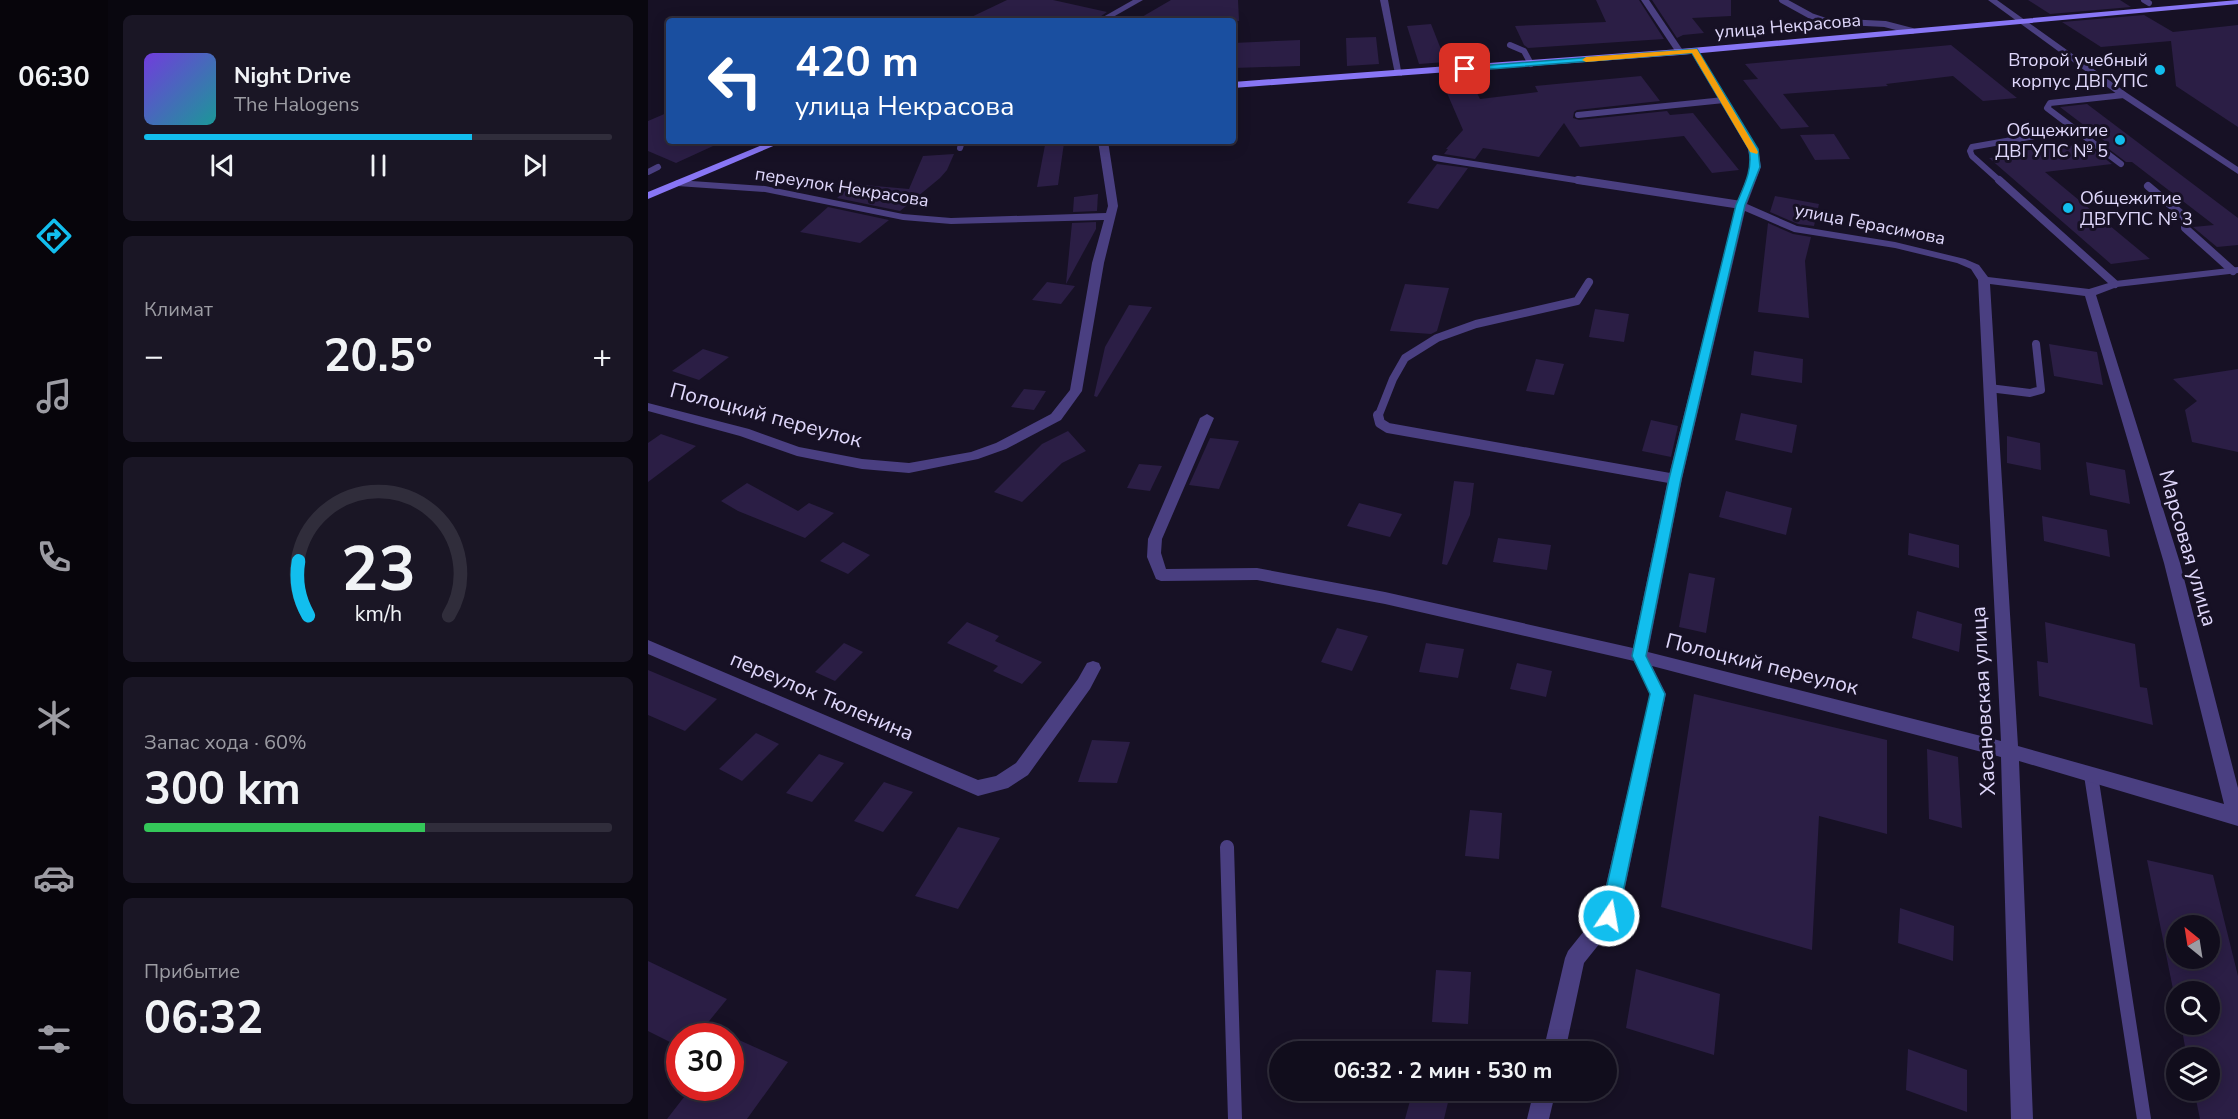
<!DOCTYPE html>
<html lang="ru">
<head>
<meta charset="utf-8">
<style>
	body { margin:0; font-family:"Nunito Sans",sans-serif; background:#1a1625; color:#f1f3f6; height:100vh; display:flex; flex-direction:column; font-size:22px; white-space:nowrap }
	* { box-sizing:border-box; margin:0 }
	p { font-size:20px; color:#9c9ca3 }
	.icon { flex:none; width:33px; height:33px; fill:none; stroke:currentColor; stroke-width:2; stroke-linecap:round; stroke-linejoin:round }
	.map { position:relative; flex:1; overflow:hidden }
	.side { display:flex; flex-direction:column; gap:15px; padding:15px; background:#09070f; width:540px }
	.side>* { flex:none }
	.hud { position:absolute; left:18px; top:18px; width:570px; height:126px; border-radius:6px; box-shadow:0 3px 15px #0003,0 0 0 2px #302d3b; background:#1a4fa0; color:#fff; overflow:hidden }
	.needle { width:39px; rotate:330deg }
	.buttons { position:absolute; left:1518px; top:915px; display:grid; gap:12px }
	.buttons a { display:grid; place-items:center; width:54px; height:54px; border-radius:50%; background:#110d1c; box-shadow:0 3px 15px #0003,0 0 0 2px #302d3b; font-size:30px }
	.speed { position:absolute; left:18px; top:1023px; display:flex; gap:12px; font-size:30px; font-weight:700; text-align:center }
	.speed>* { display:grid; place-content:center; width:78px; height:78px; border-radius:50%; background:#110d1c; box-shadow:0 3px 15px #0003,0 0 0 2px #302d3b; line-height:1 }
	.speed .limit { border:9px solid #d22; background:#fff; color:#111 }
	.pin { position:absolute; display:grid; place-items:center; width:51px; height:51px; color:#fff; margin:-26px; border-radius:12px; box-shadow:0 3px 9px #0006 }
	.me { position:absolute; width:66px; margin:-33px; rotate:12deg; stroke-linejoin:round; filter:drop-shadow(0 0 4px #0008) }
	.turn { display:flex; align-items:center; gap:21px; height:126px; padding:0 30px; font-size:27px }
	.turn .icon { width:78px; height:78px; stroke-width:2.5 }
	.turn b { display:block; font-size:42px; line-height:51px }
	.big { font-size:45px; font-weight:700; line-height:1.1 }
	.side .widget { flex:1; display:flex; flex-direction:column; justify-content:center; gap:9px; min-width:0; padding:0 21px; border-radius:9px; background:#1a1625 }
	.side .dial { align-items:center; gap:0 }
	.dial svg { height:156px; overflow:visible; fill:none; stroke:#302d3b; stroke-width:7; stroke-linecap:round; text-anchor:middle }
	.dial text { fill:#f1f3f6; stroke:none }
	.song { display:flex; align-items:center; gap:18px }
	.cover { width:72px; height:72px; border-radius:9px; background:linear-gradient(135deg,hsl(260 70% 55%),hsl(180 70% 35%)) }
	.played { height:6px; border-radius:3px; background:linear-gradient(90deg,#12beee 70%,#302d3b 70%) }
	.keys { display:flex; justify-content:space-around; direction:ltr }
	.heat { display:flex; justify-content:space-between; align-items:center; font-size:33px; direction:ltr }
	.charge { height:9px; border-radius:4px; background:linear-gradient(90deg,#34c759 60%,#302d3b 0) }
	.trip { position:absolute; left:621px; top:1041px; width:348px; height:60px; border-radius:30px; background:#110d1c; box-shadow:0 3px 15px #0003,0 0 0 2px #302d3b; font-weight:700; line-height:60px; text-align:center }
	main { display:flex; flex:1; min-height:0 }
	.tab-bar { display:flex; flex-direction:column; width:108px; justify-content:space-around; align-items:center; background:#07050b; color:#9c9ca3 }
	.tab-bar .icon { width:42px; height:42px }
	.tab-bar .current { color:#12beee }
	.tab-bar b { font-size:27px; color:#f1f3f6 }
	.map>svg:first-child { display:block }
	.building { fill:#2b1e45; fill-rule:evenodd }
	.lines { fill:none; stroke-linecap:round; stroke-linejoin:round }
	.lane-far3 { stroke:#4a3f81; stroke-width:6 }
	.lane-far2 { stroke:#4a3f81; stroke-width:8 }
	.lane-far1 { stroke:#4a3f81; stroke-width:10 }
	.lane { stroke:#4a3f81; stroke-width:14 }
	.street { fill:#4a3f81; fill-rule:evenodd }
	.secondary { fill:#8876f5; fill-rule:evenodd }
	.route { fill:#12beee; stroke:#0c7c9b; stroke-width:1.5 }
	.slow { fill:#f59e0b }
	.poi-dot { fill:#12beee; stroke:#171125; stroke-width:2 }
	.labels { text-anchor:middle; stroke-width:6; stroke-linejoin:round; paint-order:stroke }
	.far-street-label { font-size:18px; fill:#e0d8fc; stroke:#171125 }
	.far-poi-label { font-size:18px; fill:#e0d8fc; stroke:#171125; text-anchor:end }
	.street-label { font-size:21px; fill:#e0d8fc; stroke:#171125 }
</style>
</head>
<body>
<main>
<nav class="tab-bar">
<b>06:30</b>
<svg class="icon current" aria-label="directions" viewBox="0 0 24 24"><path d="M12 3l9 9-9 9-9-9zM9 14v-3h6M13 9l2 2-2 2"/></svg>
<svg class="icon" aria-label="music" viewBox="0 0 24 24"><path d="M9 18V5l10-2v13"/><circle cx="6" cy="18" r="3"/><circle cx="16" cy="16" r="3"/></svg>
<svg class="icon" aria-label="phone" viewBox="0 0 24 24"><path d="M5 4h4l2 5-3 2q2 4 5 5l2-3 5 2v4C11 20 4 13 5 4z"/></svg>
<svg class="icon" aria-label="climate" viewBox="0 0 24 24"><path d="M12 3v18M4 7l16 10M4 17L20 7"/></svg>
<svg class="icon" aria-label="car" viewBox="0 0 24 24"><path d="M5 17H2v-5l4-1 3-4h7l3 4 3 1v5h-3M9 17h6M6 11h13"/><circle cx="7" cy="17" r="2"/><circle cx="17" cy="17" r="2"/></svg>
<svg class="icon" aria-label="filters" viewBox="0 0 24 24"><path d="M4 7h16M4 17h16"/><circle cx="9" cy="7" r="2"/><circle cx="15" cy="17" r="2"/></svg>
</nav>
<section class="side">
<div class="widget">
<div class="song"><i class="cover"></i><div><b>Night Drive</b><p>The Halogens</p></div></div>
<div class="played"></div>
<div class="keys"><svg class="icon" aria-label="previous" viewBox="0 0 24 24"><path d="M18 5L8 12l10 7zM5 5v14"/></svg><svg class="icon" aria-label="pause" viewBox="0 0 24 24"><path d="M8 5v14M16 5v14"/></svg><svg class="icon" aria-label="next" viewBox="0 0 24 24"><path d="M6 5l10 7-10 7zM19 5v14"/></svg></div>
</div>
<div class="widget"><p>Климат</p>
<div class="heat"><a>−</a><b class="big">20.5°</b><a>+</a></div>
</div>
<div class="widget dial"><svg viewBox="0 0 100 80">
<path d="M14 69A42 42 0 1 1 86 69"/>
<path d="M14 69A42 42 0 0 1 9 41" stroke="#12beee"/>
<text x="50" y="56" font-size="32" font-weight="700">23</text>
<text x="50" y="72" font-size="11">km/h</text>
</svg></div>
<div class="widget"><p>Запас хода · 60%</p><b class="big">300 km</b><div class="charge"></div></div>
<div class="widget"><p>Прибытие</p><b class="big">06:32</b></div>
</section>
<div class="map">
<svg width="1590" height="1119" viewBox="0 0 1590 1119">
	<rect width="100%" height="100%" fill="#171125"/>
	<!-- building -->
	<g class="building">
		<polygon points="359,0 405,0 459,12 446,21 315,21"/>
		<polygon points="523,0 590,0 591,21 487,21"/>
		<polygon points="948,0 991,0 1016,39 880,48 876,45 867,26 958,22"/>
		<polygon points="1004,0 1083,0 1083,16 1044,18 1056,33 1035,35 1029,38"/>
		<polygon points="1380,0 1472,0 1483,7 1402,14"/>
		<polygon points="1496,15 1525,32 1590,25 1590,127 1528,86 1523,41 1453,47 1414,22"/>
		<polygon points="783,24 798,62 771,64 759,26"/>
		<polygon points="728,37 731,64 699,66 698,38"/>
		<polygon points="652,40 652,66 585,68 585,43"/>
		<polygon points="1303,45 1369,98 1335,101 1305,76 1238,84 1240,86 1135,94 1161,127 1133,129 1095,80 1110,79 1097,64"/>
		<polygon points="993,76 1012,101 929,110 926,112 925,118 931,120 1019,111 1022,115 1045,113 1091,170 1064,173 1036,136 932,147 916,123 891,157 835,148 827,159 796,154 800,149 798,149 815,130 799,93 828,91 832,99 890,92 887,86"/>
		<polygon points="1439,104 1590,218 1590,245 1569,247 1545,227 1566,225 1484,162 1478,162 1453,143 1458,142 1412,107"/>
		<polygon points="21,112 21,141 76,141 28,163 0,151 0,121"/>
		<polygon points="1186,134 1202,159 1167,160 1152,135"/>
		<polygon points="416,143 410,185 389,187 397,145"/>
		<polygon points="1438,144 1464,164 1397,172 1502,259 1463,264 1341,158 1376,154 1373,151"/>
		<polygon points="306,154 299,170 292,178 252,211 189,198 205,184 261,189 275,156"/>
		<polygon points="789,164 820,168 790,209 759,203"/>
		<polygon points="450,194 449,211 425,212 426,197"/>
		<polygon points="1127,196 1171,204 1166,226 1150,224 1122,212"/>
		<polygon points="180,207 241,220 212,243 152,232"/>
		<polygon points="448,222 448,229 418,284 424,223"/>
		<polygon points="1120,223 1145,234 1163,237 1157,261 1161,318 1110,312"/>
		<polygon points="399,282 427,286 413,304 384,300"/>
		<polygon points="757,284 801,288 789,331 783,334 742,331"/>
		<polygon points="481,305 504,307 449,397 446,396 457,347"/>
		<polygon points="947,309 981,314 976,342 941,337"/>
		<polygon points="1401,344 1449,352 1455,385 1406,376"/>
		<polygon points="55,349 81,357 51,380 24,371"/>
		<polygon points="1106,351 1155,359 1154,383 1103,375"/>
		<polygon points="888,359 916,364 906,395 878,391"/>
		<polygon points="1590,369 1590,452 1544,442 1537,410 1549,401 1525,379"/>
		<polygon points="376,389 398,391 386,410 363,407"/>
		<polygon points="1093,413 1149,425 1144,453 1087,440"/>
		<polygon points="1003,420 1030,426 1023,457 994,451"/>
		<polygon points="420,431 438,451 414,463 374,502 346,492 394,444"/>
		<polygon points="13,434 48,446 0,482 0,443"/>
		<polygon points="1359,436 1392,443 1393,470 1359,463"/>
		<polygon points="562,438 591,441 571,489 541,485"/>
		<polygon points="1438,462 1477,470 1482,504 1442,495"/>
		<polygon points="491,464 514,466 502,491 479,488"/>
		<polygon points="806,481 826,483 822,515 799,565 794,564"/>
		<polygon points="99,483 150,511 161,503 186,513 157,538 90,511 73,501"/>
		<polygon points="1078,491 1144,508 1138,535 1071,517"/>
		<polygon points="711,503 754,514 742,537 699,526"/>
		<polygon points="1394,516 1459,530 1462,557 1396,541"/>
		<polygon points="1261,533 1311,545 1311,568 1260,555"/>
		<polygon points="850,538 903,545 899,570 845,562"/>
		<polygon points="195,542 222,555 200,574 172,561"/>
		<polygon points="1041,573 1067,578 1058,633 1031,627"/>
		<polygon points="1269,611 1314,624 1311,652 1264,638"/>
		<polygon points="319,622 351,636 347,641 394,662 374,684 345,671 350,666 299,643"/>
		<polygon points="1397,622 1487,644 1492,687 1499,688 1505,725 1391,696 1389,661 1400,663"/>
		<polygon points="689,628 720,636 704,671 673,662"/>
		<polygon points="196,643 215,652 187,681 167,672"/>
		<polygon points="778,643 816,649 810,678 771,672"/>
		<polygon points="869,663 904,671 898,697 862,689"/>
		<polygon points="0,670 69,699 37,731 0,715"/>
		<polygon points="1046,694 1239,740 1239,834 1171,816 1164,950 1013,907"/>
		<polygon points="108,733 131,744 94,781 71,769"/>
		<polygon points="444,740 482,742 469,783 430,782"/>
		<polygon points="1279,749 1310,757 1314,828 1281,819"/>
		<polygon points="171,754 196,763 164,802 138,793"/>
		<polygon points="236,782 265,792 235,832 206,821"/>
		<polygon points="822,810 854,813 851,859 817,856"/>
		<polygon points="310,827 352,838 310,909 267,896"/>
		<path d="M1499,860l66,15 25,101v143h-38l-6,-29h16v-32h-23l-6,-34h29v-32h-34v12zM1528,926h34v32h-34z"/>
		<polygon points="1252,908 1306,926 1305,961 1250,943"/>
		<polygon points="0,961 79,999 49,1036 32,1036 32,1047 0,1031"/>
		<polygon points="988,969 1072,994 1066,1055 978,1028"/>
		<polygon points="788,970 823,972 820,1024 784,1022"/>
		<polygon points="82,1036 140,1062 99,1119 19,1119 43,1088 82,1088"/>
		<polygon points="1260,1049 1319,1070 1319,1112 1258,1090"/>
		<polygon points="765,1090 791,1090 802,1094 796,1119 757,1119"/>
	</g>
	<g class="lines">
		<!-- lane-far3 -->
		<g class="lane-far3">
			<polyline points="1134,0 1163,16 1178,21 1237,24 1264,31"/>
			<polyline points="1496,0 1501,3"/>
			<polyline points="862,45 876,51 883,64"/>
			<polyline points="930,115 1076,100"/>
			<polyline points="312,148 314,141"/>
			<polyline points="787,158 940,182"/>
			<polyline points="1473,164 1399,108 1402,103 1476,95"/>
			<polyline points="0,172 10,167"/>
			<polyline points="1353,182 1324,156 1322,151 1324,147 1427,129"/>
		</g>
		<!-- lane-far2 -->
		<g class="lane-far2">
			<polyline points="930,180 1093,205"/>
			<polyline points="1351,180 1467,284"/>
			<polyline points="1500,186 1537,217 1537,228 1585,271"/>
			<polyline points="1341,388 1382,393 1393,390 1388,344"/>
			<polyline points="730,417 745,379 757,358 789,338 828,324 929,301 941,282"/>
		</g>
		<!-- lane-far1 -->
		<polyline class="lane-far1" points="730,415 732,423 740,428 1027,479"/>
		<!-- lane -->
		<g class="lane">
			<polyline points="1443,775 1496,1119"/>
			<polyline points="579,847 587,1119"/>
		</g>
		<!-- street -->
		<g class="street">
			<polygon points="485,0 495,0 458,21 448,21"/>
			<polygon points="732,0 740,0 754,76 747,74"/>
			<polygon points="993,0 1001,0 1036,52 1035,54 1029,54"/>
			<polygon points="1340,0 1349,0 1479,93 1590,167 1590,174 1473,97"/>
			<path d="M1043,49l7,2 60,98 3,18 -14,37 50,22 98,16 70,17 14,6 9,12 101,12 26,-8 123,-14v6l-121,14 -21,8 84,268 58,225v38l-219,-65 14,358h-22l-10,-362 -349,-91 14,28 -47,222 -3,7 -32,40 -19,89h-22l22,-94 3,-7 32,-40 50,-217 -16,-33 -249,-57 -128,-24 -96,1 -5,-2 -9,-22 1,-18 52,-121 7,-4 7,4 -52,121 -1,14 5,16 91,-1 128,24 248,56 35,-169 68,-274 15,-38 -3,-18 -58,-98zM1097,211l49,21 101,16 62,15 14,6 7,11 23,461 -353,-89 34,-173zM1342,284l95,12 79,267 60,241 -206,-58z"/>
			<polygon points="450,141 460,141 470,206 456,263 434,391 413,420 358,449 330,459 261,473 214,469 149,456 92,436 0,411 0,403 101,429 151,447 214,459 261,463 323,452 348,443 403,414 422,390 444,263 456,220 303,224 255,220 117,192 29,186 24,183 29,180 117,186 255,214 303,218 458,213 460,206"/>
			<polygon points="0,640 330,780 348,776 368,763 430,679 439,663 445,661 451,663 453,668 442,689 380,775 360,788 330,796 0,654"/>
			<polygon points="886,1090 908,1090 901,1119 879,1119"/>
		</g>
		<!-- secondary -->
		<g class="secondary">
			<polygon points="1590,0 1590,4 1032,55 585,88 585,82 1032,49"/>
			<polygon points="124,141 137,141 0,199 0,192"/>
		</g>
	</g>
	<!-- route -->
	<path class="route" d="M1049,49l61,100 2,18 -15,38 -64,274 -35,177 19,38 -47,222 -3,6 -6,3 -7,-3 -2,-6 50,-222 -18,-38 37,-177 67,-274c8,-19 17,-35 13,-56l-57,-96 -227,18 -4,-2 4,-2z"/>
	<!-- slow -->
	<polygon class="slow" points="1049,49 1110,152 1109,154 1102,152 1044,53 938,62 934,60 938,57"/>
	<!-- markers -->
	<g class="poi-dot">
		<circle cx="1512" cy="70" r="6"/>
		<circle cx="1472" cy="140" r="6"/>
		<circle cx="1420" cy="208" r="6"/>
	</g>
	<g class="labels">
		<!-- far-street labels -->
		<g class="far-street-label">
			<text transform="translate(1140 26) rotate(-5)" y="6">улица Некрасова</text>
			<text transform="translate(194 187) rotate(9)" y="6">переулок Некрасова</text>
			<text transform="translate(1222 224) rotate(11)" y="6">улица Герасимова</text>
		</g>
		<!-- far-poi labels -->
		<g class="far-poi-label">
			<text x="1500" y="66">Второй учебный<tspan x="1500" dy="21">корпус ДВГУПС</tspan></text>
			<text x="1460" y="136">Общежитие<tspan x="1460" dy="21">ДВГУПС № 5</tspan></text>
			<text x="1432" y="204" text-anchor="start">Общежитие<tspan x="1432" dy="21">ДВГУПС № 3</tspan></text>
		</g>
		<!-- street labels -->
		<g class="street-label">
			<text transform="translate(118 415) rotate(15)" y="7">Полоцкий переулок</text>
			<text transform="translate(1540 548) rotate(74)" y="7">Марсовая улица</text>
			<text transform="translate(1114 664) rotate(14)" y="7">Полоцкий переулок</text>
			<text transform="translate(174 696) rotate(23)" y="7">переулок Тюленина</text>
			<text transform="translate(1335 701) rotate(-93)" y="7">Хасановская улица</text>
		</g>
	</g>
</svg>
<div class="buttons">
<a><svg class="needle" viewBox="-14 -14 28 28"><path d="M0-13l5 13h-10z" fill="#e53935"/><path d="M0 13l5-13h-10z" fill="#9c9ca3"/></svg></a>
<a><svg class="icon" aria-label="search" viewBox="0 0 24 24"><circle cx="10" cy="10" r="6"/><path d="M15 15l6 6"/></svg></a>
<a><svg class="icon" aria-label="layers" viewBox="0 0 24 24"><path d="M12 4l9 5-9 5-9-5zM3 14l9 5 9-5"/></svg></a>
</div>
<div class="speed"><div class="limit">30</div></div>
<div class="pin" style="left:817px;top:69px;background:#d93025"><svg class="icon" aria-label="arrive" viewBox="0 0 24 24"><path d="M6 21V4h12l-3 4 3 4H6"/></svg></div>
<svg class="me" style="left:961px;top:916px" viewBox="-20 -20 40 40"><circle r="17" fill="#12beee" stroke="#fff" stroke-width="3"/><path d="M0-11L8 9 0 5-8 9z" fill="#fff"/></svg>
<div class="trip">06:32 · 2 мин · 530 m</div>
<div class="hud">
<div class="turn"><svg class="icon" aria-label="left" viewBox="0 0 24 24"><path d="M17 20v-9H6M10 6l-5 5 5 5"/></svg><div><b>420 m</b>улица Некрасова</div></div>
</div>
</div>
</main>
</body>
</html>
